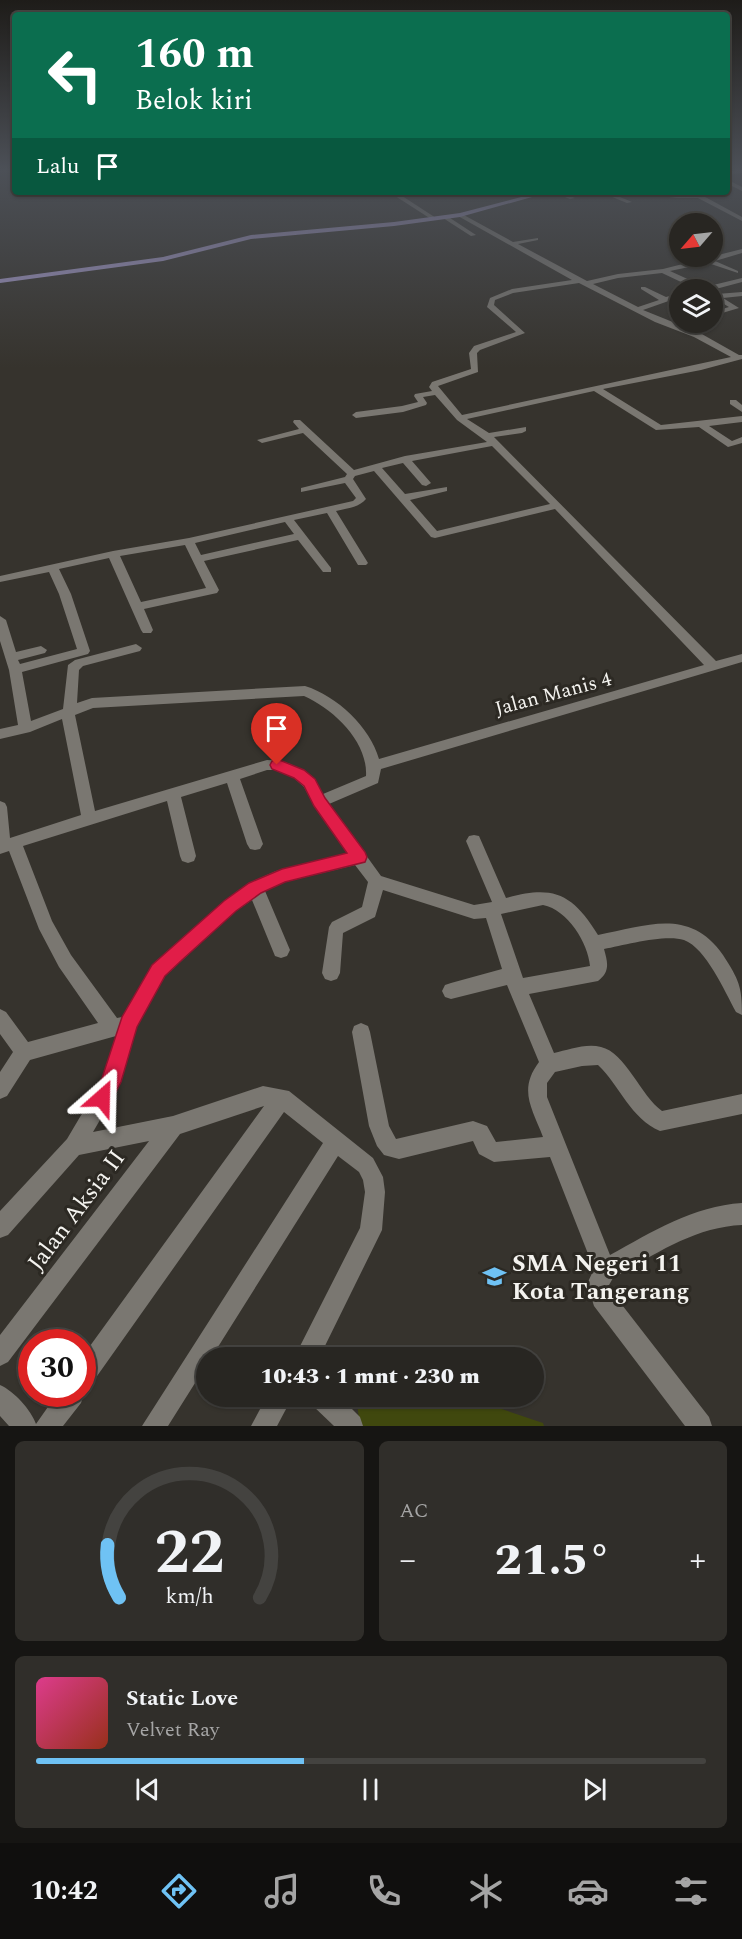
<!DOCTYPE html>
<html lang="id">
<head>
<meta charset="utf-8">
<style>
	body { margin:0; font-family:Spectral,serif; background:#302e2a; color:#f1f3f6; height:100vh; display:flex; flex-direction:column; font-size:22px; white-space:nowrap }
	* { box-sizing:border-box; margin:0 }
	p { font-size:20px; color:#a5a5a5 }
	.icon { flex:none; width:33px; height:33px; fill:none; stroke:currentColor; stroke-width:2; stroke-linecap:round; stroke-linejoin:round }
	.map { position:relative; height:1426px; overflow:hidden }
	.details { display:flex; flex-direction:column; gap:15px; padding:15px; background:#161513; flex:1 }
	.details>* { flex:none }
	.banner { position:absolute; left:12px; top:12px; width:718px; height:183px; border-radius:6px; box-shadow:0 2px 4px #0004,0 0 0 2px #444340; background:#0b6e4f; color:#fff; overflow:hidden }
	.needle { width:39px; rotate:242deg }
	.buttons { position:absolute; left:669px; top:213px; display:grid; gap:12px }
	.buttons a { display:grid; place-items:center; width:54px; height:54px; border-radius:50%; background:#282622; box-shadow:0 2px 4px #0004,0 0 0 2px #444340; font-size:30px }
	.speed { position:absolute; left:18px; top:1329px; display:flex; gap:12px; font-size:30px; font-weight:700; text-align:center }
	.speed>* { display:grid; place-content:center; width:78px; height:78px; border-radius:50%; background:#282622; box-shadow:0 2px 4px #0004,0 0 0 2px #444340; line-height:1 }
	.speed .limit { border:9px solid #d22; background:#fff; color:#111 }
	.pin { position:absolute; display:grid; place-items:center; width:51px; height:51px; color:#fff; margin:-62px -26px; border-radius:50% 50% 50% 0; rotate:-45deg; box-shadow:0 0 6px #0007 }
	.pin .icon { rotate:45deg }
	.me { position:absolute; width:66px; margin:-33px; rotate:25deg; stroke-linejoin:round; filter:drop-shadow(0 0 4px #0008) }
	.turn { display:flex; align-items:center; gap:21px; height:126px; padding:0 24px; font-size:27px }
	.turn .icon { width:78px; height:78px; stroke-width:2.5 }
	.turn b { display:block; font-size:42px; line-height:51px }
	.then { display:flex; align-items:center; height:57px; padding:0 24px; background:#0003; gap:12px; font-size:22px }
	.big { font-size:45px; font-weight:800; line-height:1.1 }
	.details .card { flex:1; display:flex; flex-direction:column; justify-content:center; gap:9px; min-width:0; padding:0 21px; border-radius:9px; background:#302e2a }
	.details .dial { align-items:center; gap:0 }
	.dial svg { height:156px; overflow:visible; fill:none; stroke:#444340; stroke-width:7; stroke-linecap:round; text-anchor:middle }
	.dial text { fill:#f1f3f6; stroke:none }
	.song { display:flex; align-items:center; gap:18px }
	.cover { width:72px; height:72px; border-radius:9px; background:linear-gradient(135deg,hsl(330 70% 55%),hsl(10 70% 35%)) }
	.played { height:6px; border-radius:3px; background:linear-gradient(90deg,#6fc2f4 40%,#444340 40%) }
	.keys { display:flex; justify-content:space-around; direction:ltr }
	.heat { display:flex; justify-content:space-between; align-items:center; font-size:33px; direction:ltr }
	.details .tiles { flex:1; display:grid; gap:15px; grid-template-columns:1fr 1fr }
	.card:last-child { grid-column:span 2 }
	.trip { position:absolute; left:196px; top:1347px; width:348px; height:60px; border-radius:30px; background:#282622; box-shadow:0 2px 4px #0004,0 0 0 2px #444340; font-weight:800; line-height:60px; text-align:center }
	.menu { display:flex; height:96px; justify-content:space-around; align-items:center; background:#100f0e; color:#a5a5a5 }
	.menu .icon { width:42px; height:42px }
	.menu .active { color:#6fc2f4 }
	.menu b { font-size:27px; color:#f1f3f6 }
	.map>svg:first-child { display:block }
	.green { fill:#40480e }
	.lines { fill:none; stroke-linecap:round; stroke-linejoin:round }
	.minor { fill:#7a7771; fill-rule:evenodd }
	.major { fill:#a297c6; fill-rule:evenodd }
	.route { fill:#e11d48; stroke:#92132f; stroke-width:1.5 }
	.labels { text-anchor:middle; stroke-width:6; stroke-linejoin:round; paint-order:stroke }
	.street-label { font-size:20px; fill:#f4f3ef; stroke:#2c2923 }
	.near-street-label { font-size:24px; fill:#f4f3ef; stroke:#2c2923 }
	.near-poi-label { font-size:24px; font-weight:bold; fill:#f4f3ef; stroke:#2c2923; text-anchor:start }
</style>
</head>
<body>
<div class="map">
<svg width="742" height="1426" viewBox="0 0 742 1426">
	<rect width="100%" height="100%" fill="#36332d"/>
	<!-- green -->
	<polygon class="green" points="356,1396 466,1397 543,1423 544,1426 360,1426"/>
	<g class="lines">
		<!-- minor -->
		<g class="minor">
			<polygon points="742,169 742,173 728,174 728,172"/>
			<polygon points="728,180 742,187 742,191 728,184"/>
			<polygon points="389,192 396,192 436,218 431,219"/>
			<polygon points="552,192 560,192 575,198 570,199"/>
			<polygon points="600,192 608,192 632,202 627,203"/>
			<polygon points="689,192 696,192 742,217 742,221 698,198 669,198 693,195"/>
			<path d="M458,214h4l51,28 25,-4v2l-20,4 69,37 31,-7 45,-5 79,-20v4l-27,8 23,10v2l-30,-10 -38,8 35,16 37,-9v4l-30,8h-14l-36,-17 -44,5 -25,6 45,23 21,-7 -18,-11v-2h4l21,10 14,-4v4l-37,13 57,23 39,22h3v4l-41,11 -98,19 58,36 81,-9v6l-33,4 23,15 10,-4v6l-14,4 -29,-20 -43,3 -62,-39 -127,28 22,14 37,-6v4l-4,2 -28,4 222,224 26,-7v8l-361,107 -3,14 -49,21 52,72 93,29 18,-3 -26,-61 3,-5 5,-1 5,1 27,62c47,-13 66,-5 92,37 49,-9 91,-28 125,20 16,25 19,31 19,60l-6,-3c-11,-20 -30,-64 -52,-72 -19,-6 -59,5 -80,9 4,14 6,23 -6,32l-69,13 25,59c14,-3 32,-10 47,-6 24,5 40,49 61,64l80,-17v20l-82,17c-29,-12 -40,-45 -62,-66l-16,1 -27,6 -8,11v14l63,158c42,-23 83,-49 132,-52v22c-48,2 -88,30 -129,53l-4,7 3,7 97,125 3,9h-27l-91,-120 -7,-22 7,-15 -44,-112 -56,5 -15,-8 -6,-13 -74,18 -15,-4 -7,-9 -8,-20 -17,-94 2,-6 7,-3 7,3 2,6 19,94 7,13 77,-18 14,5 9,16 47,-5c-11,-29 -25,-47 -4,-75l-32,-77 -56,14 -6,-2 -3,-6 3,-6 6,-2 51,-14 -16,-51 -12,1 -91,-29 -8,27 -32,16 -3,40 -3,6 -6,2 -6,-2 -3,-6 7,-46 3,-5 30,-15 6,-25 -13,-17 -70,17 -20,9 25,59 -3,6 -6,2 -6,-2 -23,-56 -16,11 -71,65 -28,50 -19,63 -25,43 80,-16 90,-30 26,5 84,67 10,19 2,15 -3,38 -63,128h-25l66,-130 5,-36 -2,-12 -4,-8 -21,-16 -127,202h-4v6l-39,62h-26l181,-283 -39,-31 -194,274 -8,4v-33l182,-251 -84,28 -172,228 -8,4v-31l149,-194 -70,14 -71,80 -8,3v-27l67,-72 36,-61 13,-42 -86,24 -23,36 -7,3v-27l13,-20 -13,-18v-25l6,3 22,30 70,-19 -39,-56 -20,-38 -30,-78 -9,3v-53l5,2 2,4 3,31 71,-23 -19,-96 -32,13 -30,7v-10l18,-4 -9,-55 -9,-29v-25l6,4 10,32 25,-6 6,4 -2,3 -27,7 2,4 57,-15 -18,-55 -10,-22 -49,10v-6l113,-25 76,-13 164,-37 3,-3 -11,-15 -44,9v-4l44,-11 2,-3 -44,-41 -41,10 -5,-3 42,-11 -6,-7 1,-2h6l54,50 51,-14 82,-14 -30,-22 -22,-25 -12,2 4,6 -1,2 -23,7 -47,6 -4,-3 4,-3 46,-6 16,-4 -4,-6 1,-2 17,-3 -3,-4 3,-5 39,-13 -2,-16 5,-7 42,-14 -29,-25 3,-9 22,-9 60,-9 -114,-64zM579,283l76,39 39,15 37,20 -269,58 -24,-29 40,-14 -1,-19 3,-3 45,-17 -31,-28 1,-5 18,-7zM492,446l58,58 -113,27 -27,-31 37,-9v-4l-42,7 -23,-26 21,-5 19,22 4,1 5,-3 -19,-22zM374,471l57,66 4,1 120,-29 149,156 -325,94c-9,-32 -42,-63 -74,-73l-213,12 -15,5 2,-33 4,-4 57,-15 2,-3 -6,-4 -61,16 -7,5 -5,44 -32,12 -9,-49 66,-18 2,-3 -19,-57 -12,-25 50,-11 32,72 2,3h8l2,-3 -9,-21 73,-16 2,-3 -15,-29 94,-21 25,32h8v-4l-37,-48 33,-7 31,52h8l2,-2 -32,-52c11,-3 22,-3 30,-12l-13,-20 2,-3zM285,522l9,12 -93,21 -6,-12zM185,545l21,43 -65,14 -21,-46zM304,696c29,13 64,45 62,80l-43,18c-11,-22 -31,-34 -56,-34l-172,51 -20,-96 18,-7zM267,770h9l18,8 10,9 10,19 33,47 -71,18 -27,12 -25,18 -71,63 -31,53 -5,1 -46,-63 -19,-34 -29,-75 144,-45 13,55 2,5 6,2 6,-2 2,-5 -15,-59 46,-14 20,61 3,5 5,1 5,-1 3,-5 -23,-65zM543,905c25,5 45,38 47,61l-67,12 -22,-64z"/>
			<polygon points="445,215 447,216 476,235 471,236 443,218"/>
			<polygon points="712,292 717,294 742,292 742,296 723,298 739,308 712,316 712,312 729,307 712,297"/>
			<polygon points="730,400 736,400 742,405 742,412 730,404"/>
			<path d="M0,1385c14,6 31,25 36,39l21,-30h25v-4l2,4 -3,9 -18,23h-54l-9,-10z"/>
			<polygon points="267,1396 293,1396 277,1426 251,1426"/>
			<polygon points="309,1396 339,1396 360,1417 363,1426 334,1426 312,1405"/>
		</g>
		<!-- major -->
		<polygon class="major" points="540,192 550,192 460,217 394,226 251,239 163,261 0,283 0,279 163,257 251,235 394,222 460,213"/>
	</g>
	<!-- sky -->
	<linearGradient id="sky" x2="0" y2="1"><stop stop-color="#1e1c19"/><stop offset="0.46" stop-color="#4c5057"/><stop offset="1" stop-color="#4c5057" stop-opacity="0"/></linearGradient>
	<rect width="742" height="368" fill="url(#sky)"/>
	<!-- route -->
	<polygon class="route" points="277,759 304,770 315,779 325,798 365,852 367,857 365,862 285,882 261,893 236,911 182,960 165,976 137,1027 121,1082 109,1105 102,1108 95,1105 92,1098 102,1078 122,1017 152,965 224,901 249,883 282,869 347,853 314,806 304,786 294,778 272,769 270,765 272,761"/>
	<!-- icons -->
	<defs>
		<symbol id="school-bare" viewBox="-9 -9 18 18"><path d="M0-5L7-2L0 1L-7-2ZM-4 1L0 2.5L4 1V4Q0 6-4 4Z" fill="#6fc2f4" stroke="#2c2923" stroke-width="2.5" paint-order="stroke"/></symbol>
	</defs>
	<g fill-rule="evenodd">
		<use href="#school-bare" x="478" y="1260" width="33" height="33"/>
	</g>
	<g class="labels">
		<!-- street labels -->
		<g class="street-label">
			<text transform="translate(553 693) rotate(-15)" y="7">Jalan Manis 4</text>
		</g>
		<!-- near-street labels -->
		<g class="near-street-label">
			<text transform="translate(76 1210) rotate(-53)" y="8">Jalan Aksia II</text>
		</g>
		<!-- near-poi labels -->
		<g class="near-poi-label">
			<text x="512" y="1271">SMA Negeri 11<tspan x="512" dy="28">Kota Tangerang</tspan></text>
		</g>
	</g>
</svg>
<div class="buttons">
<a><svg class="needle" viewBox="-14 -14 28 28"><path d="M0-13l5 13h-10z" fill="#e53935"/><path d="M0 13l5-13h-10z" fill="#a5a5a5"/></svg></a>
<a><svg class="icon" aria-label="layers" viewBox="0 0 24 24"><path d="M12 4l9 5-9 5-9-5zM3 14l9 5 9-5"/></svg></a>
</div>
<div class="speed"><div class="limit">30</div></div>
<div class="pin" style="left:277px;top:765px;background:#d93025"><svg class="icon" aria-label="arrive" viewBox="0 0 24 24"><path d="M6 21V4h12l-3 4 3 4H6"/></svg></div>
<svg class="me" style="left:102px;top:1098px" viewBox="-20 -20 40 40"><path d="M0-17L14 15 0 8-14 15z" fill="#e11d48" stroke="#fff" stroke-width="4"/></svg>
<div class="trip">10:43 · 1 mnt · 230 m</div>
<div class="banner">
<div class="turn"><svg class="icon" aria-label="left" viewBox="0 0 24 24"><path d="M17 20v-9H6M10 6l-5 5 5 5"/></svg><div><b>160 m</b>Belok kiri</div></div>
<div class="then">Lalu<svg class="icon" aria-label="arrive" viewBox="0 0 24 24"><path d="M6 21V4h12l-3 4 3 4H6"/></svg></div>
</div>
</div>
<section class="details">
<div class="tiles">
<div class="card dial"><svg viewBox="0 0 100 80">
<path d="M14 69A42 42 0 1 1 86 69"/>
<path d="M14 69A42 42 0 0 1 8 42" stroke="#6fc2f4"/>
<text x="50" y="56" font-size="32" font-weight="700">22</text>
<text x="50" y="72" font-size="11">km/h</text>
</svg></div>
<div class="card"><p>AC</p>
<div class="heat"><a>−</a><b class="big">21.5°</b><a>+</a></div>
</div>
<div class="card">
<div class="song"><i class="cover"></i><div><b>Static Love</b><p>Velvet Ray</p></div></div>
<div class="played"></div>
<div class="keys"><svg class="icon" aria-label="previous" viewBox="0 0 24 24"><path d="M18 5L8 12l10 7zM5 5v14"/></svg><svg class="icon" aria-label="pause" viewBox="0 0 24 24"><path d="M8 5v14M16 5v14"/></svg><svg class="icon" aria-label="next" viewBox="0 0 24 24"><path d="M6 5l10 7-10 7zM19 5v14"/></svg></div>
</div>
</div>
</section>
<nav class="menu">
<b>10:42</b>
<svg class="icon active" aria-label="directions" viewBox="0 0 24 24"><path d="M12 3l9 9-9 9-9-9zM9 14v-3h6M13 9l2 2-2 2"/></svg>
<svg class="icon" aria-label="music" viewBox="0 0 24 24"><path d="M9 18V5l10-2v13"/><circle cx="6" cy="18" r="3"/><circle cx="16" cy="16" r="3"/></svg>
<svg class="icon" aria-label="phone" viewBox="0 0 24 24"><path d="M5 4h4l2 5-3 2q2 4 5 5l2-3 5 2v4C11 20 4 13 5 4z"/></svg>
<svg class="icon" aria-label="climate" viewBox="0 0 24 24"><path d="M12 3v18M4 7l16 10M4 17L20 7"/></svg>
<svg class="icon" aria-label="car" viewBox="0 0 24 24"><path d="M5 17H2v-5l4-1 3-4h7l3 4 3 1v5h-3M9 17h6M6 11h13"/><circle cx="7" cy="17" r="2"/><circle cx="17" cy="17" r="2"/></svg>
<svg class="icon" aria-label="filters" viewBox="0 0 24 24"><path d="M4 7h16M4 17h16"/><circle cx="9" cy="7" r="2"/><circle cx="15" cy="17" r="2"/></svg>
</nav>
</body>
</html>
